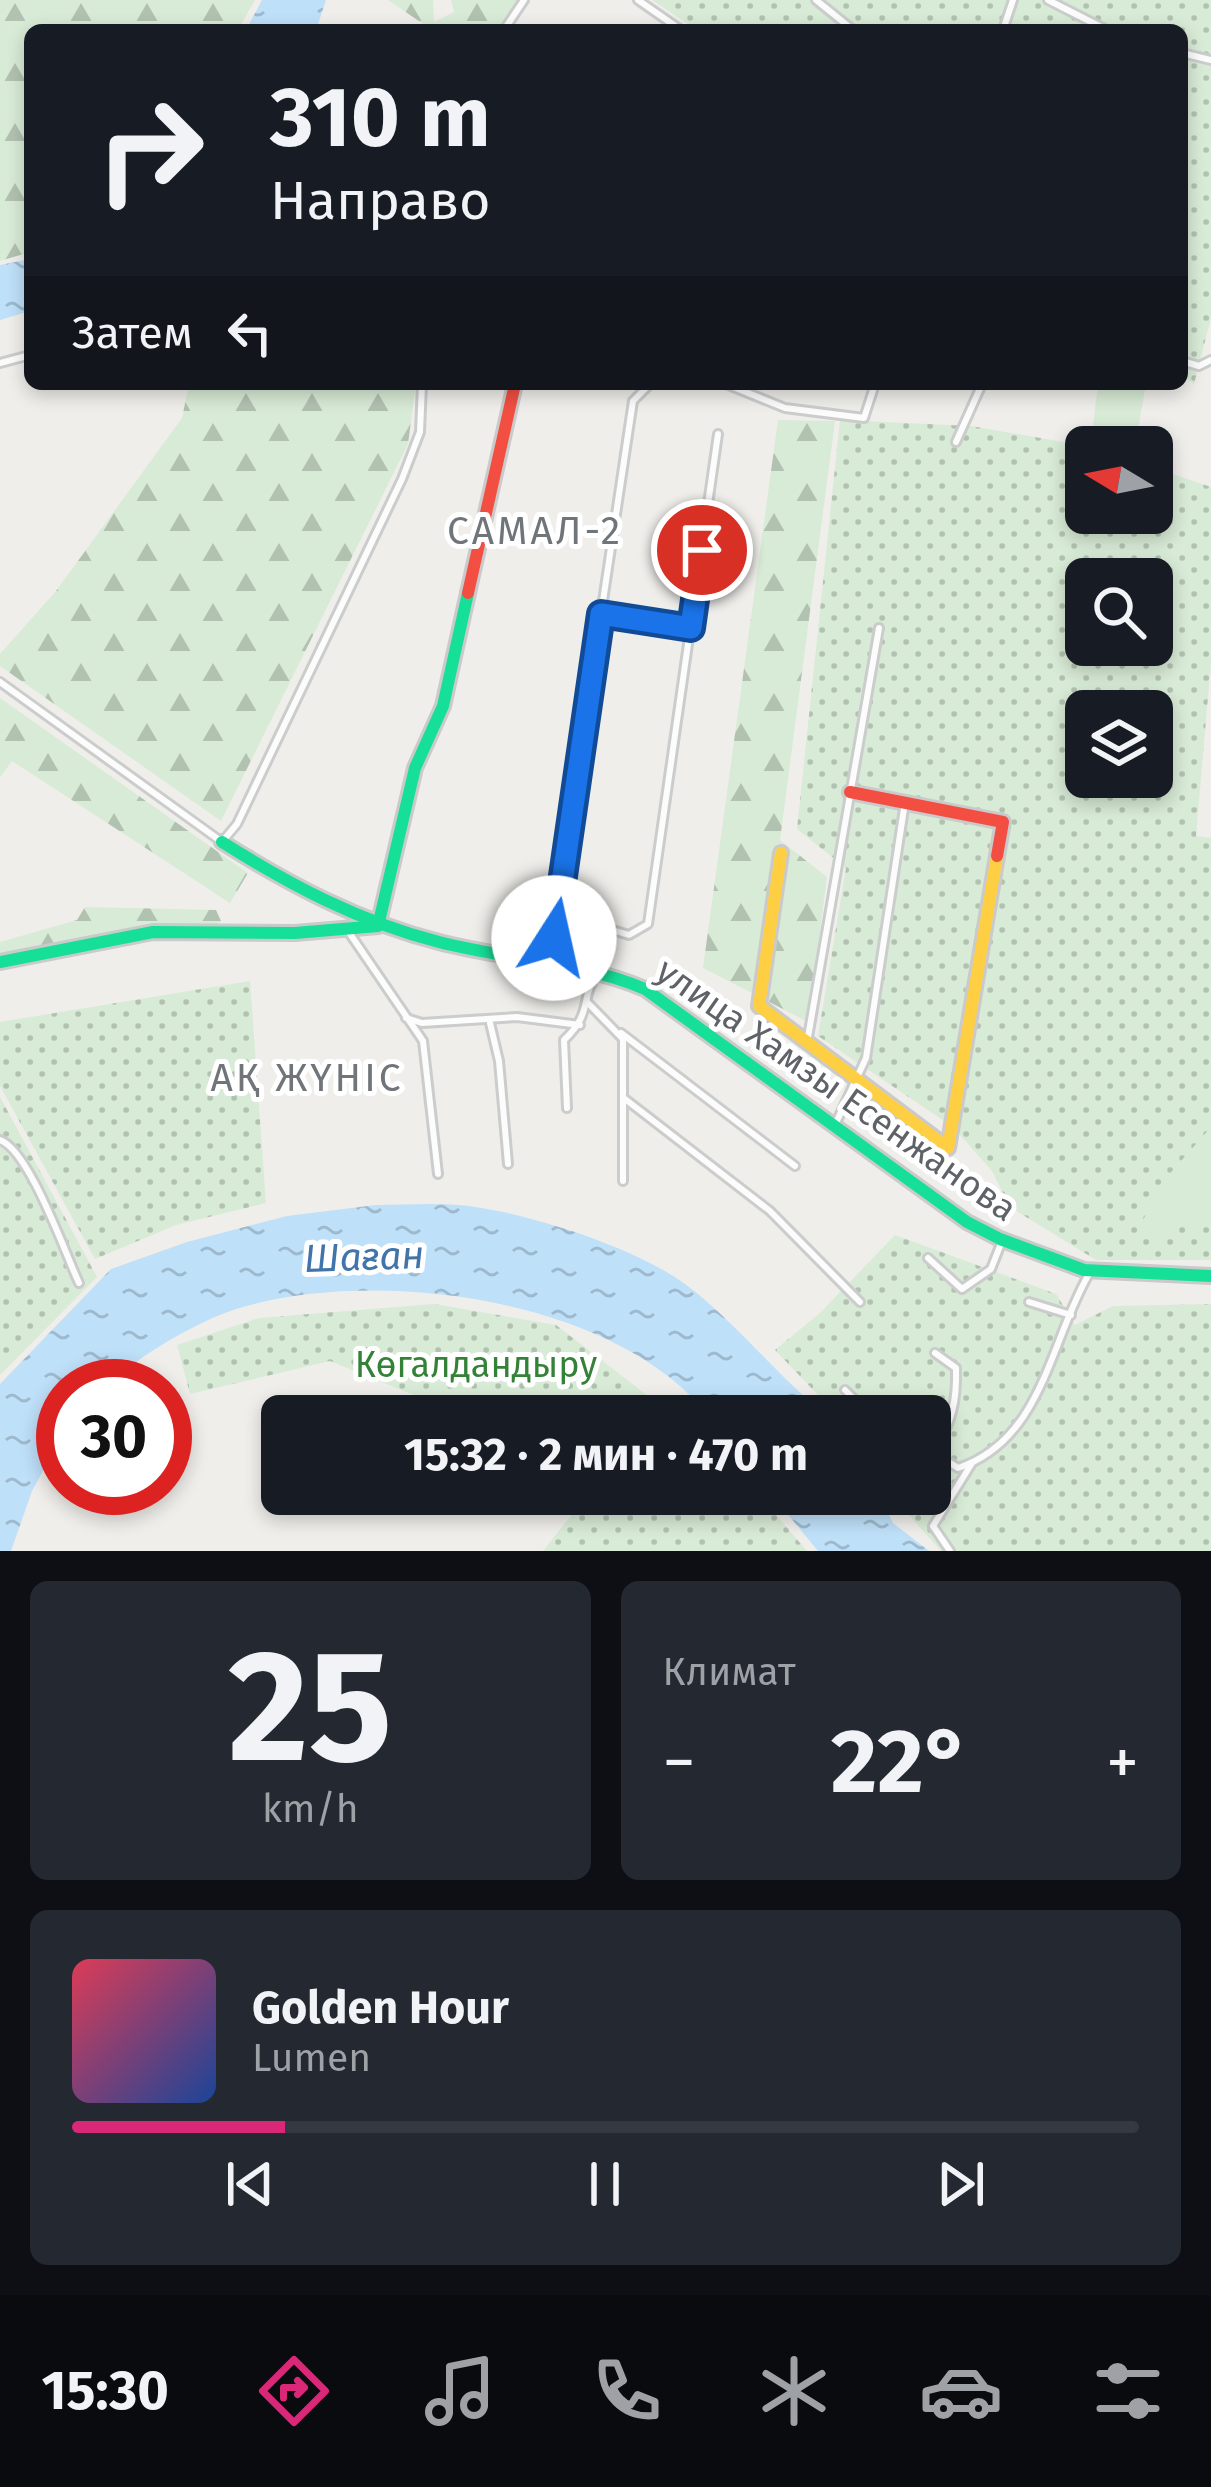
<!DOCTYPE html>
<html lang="ru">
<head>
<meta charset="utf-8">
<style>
	body { margin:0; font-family:"Fira Sans",sans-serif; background:#242831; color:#f1f3f6; height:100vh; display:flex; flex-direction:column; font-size:45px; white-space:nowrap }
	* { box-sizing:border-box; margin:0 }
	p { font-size:39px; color:#9ea1a6 }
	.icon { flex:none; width:66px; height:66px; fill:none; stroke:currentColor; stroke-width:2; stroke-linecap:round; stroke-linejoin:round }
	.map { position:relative; height:1551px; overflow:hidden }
	.side { display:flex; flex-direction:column; gap:30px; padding:30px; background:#0d0f14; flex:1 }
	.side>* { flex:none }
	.guide { position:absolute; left:24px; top:24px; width:1164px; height:366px; border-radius:18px; box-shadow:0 6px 18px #0003; background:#171b24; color:#f1f3f6; overflow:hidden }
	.needle { width:78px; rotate:280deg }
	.fabs { position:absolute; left:1065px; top:426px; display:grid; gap:24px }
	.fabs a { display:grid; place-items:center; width:108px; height:108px; border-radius:18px; background:#171b24; box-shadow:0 6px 18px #0003; font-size:60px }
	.speed { position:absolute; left:36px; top:1359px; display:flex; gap:24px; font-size:60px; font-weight:700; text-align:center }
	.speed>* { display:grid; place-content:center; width:156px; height:156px; border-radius:50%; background:#171b24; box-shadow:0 6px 18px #0003; line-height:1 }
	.speed .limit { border:18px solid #d22; background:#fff; color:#111 }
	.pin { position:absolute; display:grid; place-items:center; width:102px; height:102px; color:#fff; margin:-51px; border:6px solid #fff; border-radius:50%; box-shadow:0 3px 12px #0007 }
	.me { position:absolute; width:132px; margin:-66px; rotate:10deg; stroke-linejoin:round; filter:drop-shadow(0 0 9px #0008) }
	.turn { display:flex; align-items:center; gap:42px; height:252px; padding:0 48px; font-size:54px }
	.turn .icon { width:156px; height:156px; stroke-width:2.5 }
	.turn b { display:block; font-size:84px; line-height:102px }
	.then { display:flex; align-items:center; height:114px; padding:0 48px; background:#0003; gap:24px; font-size:45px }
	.big { font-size:90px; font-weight:700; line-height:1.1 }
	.side .tile { flex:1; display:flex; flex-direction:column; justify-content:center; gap:18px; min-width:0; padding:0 42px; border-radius:18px; background:#242831 }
	.side .dial { align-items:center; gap:0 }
	.dial b { font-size:156px; line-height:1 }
	.song { display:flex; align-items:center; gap:36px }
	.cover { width:144px; height:144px; border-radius:18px; background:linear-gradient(135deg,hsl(350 70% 55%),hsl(220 70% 35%)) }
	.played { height:12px; border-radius:6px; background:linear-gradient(90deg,#db2777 20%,#363941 20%) }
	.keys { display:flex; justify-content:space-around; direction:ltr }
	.heat { display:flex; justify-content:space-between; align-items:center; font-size:66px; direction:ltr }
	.side .tiles { flex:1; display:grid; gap:30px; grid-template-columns:1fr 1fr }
	.tile:last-child { grid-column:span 2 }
	.trip { position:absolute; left:261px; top:1395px; width:690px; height:120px; border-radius:18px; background:#171b24; box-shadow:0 6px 18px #0003; font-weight:700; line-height:120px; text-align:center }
	.tab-bar { display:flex; height:192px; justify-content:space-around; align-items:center; background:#090b0e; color:#9ea1a6 }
	.tab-bar .icon { width:84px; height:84px }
	.tab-bar .on { color:#db2777 }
	.tab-bar b { font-size:54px; color:#f1f3f6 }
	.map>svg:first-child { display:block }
	.green { fill:url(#green-dots); fill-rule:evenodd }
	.forest { fill:url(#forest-firs) }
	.pitch { fill:#d8ebd6 }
	.water { fill:url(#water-ripples) }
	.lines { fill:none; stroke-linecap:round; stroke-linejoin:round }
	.street-casing { stroke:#cbcccc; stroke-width:12 }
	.fast-casing { stroke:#cacacb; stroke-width:18 }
	.slow-casing { stroke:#cacacb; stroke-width:18 }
	.jam-casing { stroke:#cacacb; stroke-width:18 }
	.street { stroke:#fdfcfc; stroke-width:6 }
	.fast { stroke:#16e098; stroke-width:12 }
	.slow { stroke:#ffcf43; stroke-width:12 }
	.jam { stroke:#f24e42; stroke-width:12 }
	.route-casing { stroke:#114b97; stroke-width:30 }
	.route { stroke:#1a73e8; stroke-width:21 }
	.labels { text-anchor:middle; stroke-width:10; stroke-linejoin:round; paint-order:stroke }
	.street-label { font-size:36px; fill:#5f6368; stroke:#fff }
	.park-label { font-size:36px; fill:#348238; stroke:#fff }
	.neighbourhood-label { font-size:39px; letter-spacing:3px; fill:#70757a; stroke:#fff }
	.water-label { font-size:39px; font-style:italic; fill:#4174aa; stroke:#fff }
</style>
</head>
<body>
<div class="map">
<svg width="1211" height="1551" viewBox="0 0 1211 1551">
	<defs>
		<pattern id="green-dots" width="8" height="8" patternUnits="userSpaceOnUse" patternTransform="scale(3)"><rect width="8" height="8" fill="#d8ebd6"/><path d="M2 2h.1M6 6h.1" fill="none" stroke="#b2c2b1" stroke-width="1.8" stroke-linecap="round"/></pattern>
		<pattern id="forest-firs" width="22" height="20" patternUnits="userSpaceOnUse" patternTransform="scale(3)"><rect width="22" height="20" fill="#d8ebd6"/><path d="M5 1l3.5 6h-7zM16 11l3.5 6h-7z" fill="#b2c2b1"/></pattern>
		<pattern id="water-ripples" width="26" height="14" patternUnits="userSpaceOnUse" patternTransform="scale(3)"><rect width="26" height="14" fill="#bfe0f9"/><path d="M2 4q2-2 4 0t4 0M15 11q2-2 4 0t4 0" fill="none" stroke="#9eb9cd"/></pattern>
	</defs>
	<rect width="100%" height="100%" fill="#efeeea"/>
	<!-- green -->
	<g class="green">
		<polygon points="652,0 1211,0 1211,318 1194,384 1182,375 1182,30 697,30"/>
		<path d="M840,420l131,6 121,21h-6v66h66v-46l59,20v175l-15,174 15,2v422h-115l-86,-53 -18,-36 -39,-44 -135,-91 28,-168 -49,-39zM1086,579h66v66h-66zM1086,711h66v66h-66z"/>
		<polygon points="250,981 266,1203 176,1225 95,1259 0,1086 0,1022"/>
		<polygon points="0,1097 97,1277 0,1375"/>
		<polygon points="895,1235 1056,1294 1075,1325 1113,1306 1211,1304 1211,1551 941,1551 890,1494 930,1494 930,1416 838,1416 775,1350 820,1313"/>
		<polygon points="434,1304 556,1325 674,1416 465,1416 330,1361 190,1394 177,1345 259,1318"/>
		<polygon points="588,1494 758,1494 807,1551 543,1551"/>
	</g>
	<!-- forest -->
	<g class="forest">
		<polygon points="0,0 255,0 238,30 30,30 30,252 0,261"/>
		<polygon points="388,0 433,0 434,22 454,12 451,0 519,0 499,30 432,30"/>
		<polygon points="189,384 411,384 415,391 408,444 221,821 0,666 0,654 56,591 182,418"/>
		<polygon points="778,420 835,421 780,840 827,877 808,1022 703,968"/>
		<polygon points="0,698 248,873 230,903 12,761 0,777"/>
		<polygon points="85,907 216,910 221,921 214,928 163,925 0,957 0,942 77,920"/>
	</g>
	<!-- pitch -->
	<g class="pitch">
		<polygon points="1098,384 1146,384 1135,446 1092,434"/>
		<polygon points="1211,1127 1211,1221 1175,1228 1154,1245 1143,1220 1165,1179"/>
	</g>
	<!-- water -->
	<g class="water">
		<polygon points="262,0 326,0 316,30 246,30"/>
		<polygon points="30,259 30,311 0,320 0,265"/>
		<path d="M376,1205c27,0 56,-2 83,0 64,6 174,41 226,79 49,36 92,92 142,132h-118c-95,-119 -334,-150 -473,-107 -31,10 -64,29 -90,46 -14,9 -32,27 -46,31 -10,3 -26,0 -37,0v48l-31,57 -21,60h-11v-167l111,-115 76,-27 100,-26z"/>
		<polygon points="771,1494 879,1494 893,1523 929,1551 818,1551"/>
	</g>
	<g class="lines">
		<defs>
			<g id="street">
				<polyline points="638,0 681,30"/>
				<polyline points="816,0 853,30"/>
				<polyline points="1048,0 1107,30"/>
				<polyline points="504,30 524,0"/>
				<polyline points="1003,30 1013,0"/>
				<polyline points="1182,53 1211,60"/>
				<polyline points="1182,361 1199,366 1211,360"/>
				<polyline points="0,363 30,355"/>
				<polyline points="726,384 785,408 864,418 875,384"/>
				<polyline points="956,442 982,384"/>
				<polyline points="601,614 691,628"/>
				<polyline points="0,682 222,842 237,824 402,479 420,432 422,384"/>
				<polyline points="559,914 629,935 648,924 718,434"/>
				<polyline points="346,928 423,1041 438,1174"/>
				<polyline points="549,961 633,401 650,384"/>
				<polyline points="588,1003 623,1039 623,1181"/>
				<polyline points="406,1018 422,1023 517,1017 580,1025"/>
				<polyline points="490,1023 499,1061 508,1164"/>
				<polyline points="621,1033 795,1166"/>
				<polyline points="807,1043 879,628"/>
				<polyline points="625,1099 770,1211 860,1302"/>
				<path d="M567,1108l-3,-68c30,-28 15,-42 34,-67"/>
				<polyline points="835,1125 866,1058 905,802"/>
				<path d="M0,1140c29,10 65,113 79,143"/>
				<polyline points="928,1258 962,1289 991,1269 1002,1241"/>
				<polyline points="1029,1302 1071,1315"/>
				<polyline points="845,1390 871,1416"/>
				<path d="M930,1450l28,18c85,-28 92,-128 131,-194"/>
				<path d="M934,1450c18,-26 23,-50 22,-82l-21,-15"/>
				<polyline points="950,1551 933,1526 972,1463"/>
			</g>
			<g id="fast">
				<path d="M222,842c68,43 138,80 217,100 69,18 140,19 206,47l322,233 33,17 84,31 127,6"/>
				<polyline points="0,962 153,932 295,933 378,926 415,768 443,706 468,593"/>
			</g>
			<polyline id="slow" points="781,853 759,1006 948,1148 997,856"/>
			<g id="jam">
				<polyline points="468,593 515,384"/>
				<polyline points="850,792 1003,822 997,856"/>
			</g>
		</defs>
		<!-- street casing -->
		<use href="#street" class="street-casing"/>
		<!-- fast casing -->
		<use href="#fast" class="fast-casing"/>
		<!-- slow casing -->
		<use href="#slow" class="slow-casing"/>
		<!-- jam casing -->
		<use href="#jam" class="jam-casing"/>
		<!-- street -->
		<use href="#street" class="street"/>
		<!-- fast -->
		<use href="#fast" class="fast"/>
		<!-- slow -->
		<use href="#slow" class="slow"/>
		<!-- jam -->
		<use href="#jam" class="jam"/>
	</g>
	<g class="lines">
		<defs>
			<polyline id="route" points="554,938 601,614 691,628 702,550"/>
		</defs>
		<!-- route casing -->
		<use href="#route" class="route-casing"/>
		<!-- route -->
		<use href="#route" class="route"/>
	</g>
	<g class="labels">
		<!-- street labels -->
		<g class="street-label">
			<text transform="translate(837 1089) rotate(35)" y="13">улица Хамзы Есенжанова</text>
		</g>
		<!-- park labels -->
		<g class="park-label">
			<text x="476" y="1377">Көгалдандыру</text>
		</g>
		<!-- neighbourhood labels -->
		<g class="neighbourhood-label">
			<text x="535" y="544">САМАЛ-2</text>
			<text x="307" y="1091">АҚ ЖҮНІС</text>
		</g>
		<!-- water labels -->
		<g class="water-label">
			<text transform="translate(364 1256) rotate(-2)" y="14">Шаған</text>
		</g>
	</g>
</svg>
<div class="fabs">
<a><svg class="needle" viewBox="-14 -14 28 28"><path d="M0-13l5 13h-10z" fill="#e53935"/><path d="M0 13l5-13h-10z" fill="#9ea1a6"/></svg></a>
<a><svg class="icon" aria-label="search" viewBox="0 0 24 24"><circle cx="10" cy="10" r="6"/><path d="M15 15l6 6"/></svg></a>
<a><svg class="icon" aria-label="layers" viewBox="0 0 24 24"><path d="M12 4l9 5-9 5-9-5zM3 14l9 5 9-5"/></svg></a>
</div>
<div class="speed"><div class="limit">30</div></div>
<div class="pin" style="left:702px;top:550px;background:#d93025"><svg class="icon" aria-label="arrive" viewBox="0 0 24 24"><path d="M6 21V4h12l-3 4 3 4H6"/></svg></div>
<svg class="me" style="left:554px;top:938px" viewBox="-20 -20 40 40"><circle r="19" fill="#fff"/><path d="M0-13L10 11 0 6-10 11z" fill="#1a73e8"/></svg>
<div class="trip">15:32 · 2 мин · 470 m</div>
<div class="guide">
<div class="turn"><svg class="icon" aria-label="right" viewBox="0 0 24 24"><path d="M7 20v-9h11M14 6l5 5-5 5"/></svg><div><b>310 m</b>Направо</div></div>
<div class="then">Затем<svg class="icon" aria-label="left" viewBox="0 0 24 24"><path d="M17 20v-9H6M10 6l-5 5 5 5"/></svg></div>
</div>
</div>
<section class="side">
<div class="tiles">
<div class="tile dial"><b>25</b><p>km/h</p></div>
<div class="tile"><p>Климат</p>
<div class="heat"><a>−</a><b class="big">22°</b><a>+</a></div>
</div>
<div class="tile">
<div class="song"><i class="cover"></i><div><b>Golden Hour</b><p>Lumen</p></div></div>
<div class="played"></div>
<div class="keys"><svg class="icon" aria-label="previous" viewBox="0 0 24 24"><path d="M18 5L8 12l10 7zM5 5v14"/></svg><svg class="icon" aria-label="pause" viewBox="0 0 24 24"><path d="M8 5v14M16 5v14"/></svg><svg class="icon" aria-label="next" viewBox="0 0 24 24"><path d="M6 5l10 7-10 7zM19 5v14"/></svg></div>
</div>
</div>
</section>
<nav class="tab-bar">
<b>15:30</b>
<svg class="icon on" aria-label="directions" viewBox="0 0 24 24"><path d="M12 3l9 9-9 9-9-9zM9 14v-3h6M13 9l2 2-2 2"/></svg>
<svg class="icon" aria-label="music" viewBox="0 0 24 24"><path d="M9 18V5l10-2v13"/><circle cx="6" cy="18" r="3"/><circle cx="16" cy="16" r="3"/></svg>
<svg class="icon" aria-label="phone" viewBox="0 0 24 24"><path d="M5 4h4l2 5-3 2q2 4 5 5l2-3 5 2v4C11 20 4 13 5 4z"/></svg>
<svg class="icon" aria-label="climate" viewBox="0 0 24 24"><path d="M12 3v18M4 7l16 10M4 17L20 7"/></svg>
<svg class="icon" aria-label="car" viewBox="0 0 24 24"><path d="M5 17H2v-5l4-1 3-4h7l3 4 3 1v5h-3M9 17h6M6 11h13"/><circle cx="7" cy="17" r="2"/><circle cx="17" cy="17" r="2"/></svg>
<svg class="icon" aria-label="filters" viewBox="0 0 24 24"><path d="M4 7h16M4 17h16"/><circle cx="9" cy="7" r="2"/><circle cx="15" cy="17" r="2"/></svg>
</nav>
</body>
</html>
